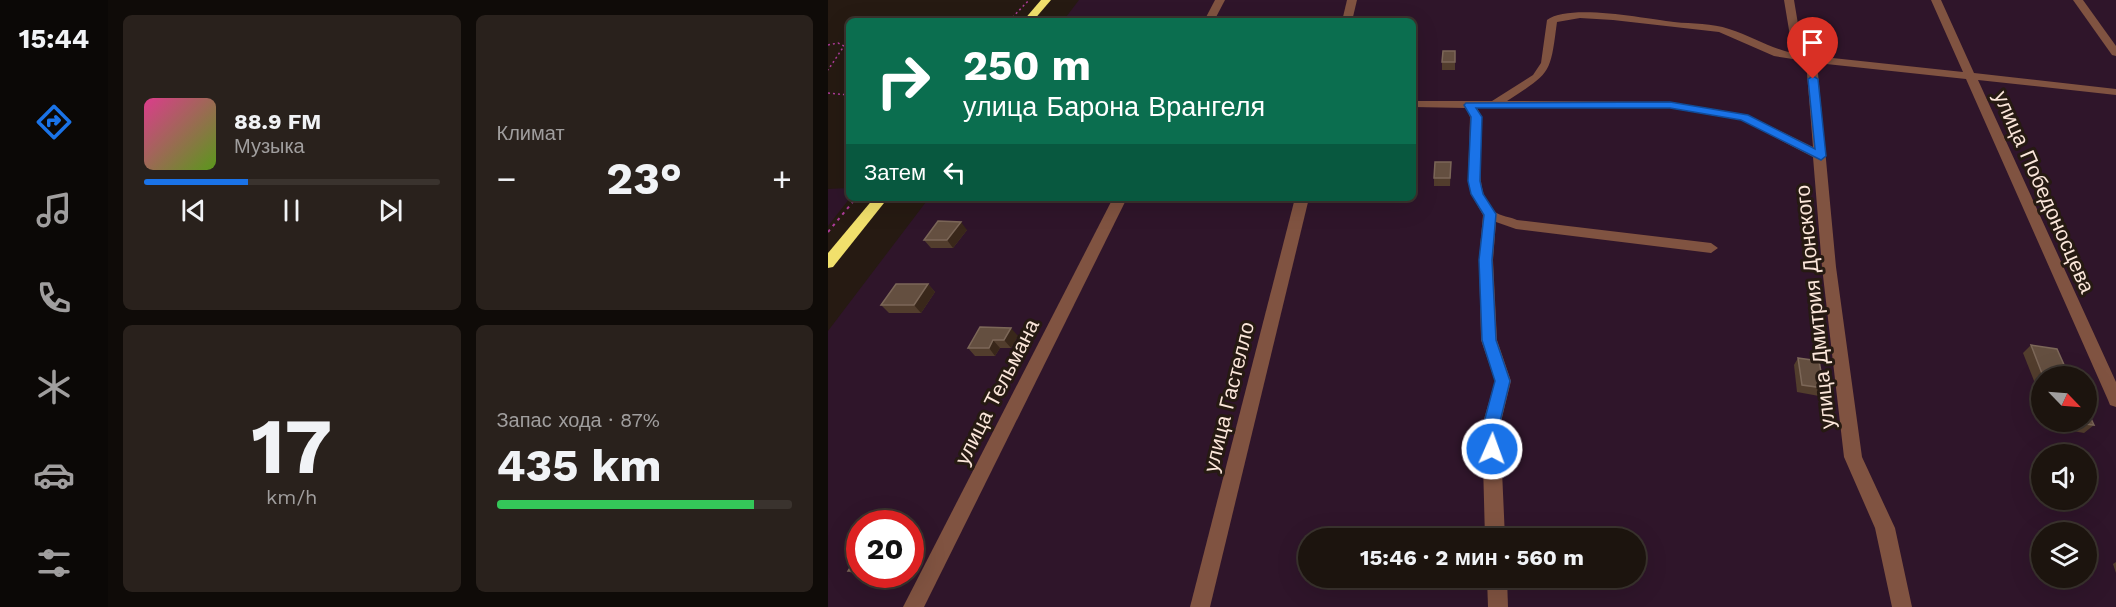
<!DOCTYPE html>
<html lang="ru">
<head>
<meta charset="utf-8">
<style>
	body { margin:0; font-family:"Work Sans",sans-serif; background:#29211c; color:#f1f3f6; height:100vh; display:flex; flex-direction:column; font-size:22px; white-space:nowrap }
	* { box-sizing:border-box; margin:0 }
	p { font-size:20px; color:#a09e9e }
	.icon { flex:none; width:33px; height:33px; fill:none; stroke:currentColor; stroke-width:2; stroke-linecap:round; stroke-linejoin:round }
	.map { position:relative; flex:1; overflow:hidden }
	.side { display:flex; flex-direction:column; gap:15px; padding:15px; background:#0f0b08; width:720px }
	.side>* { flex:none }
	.top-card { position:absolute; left:18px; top:18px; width:570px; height:183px; border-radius:9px; box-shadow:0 6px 24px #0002,0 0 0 2px #3a332e; background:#0b6e4f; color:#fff; overflow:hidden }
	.needle { width:39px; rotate:115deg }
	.tools { position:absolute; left:1203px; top:366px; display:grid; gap:12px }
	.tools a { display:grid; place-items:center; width:66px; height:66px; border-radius:50%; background:#1c140e; box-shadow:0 6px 24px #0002,0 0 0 2px #3a332e; font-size:30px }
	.speed { position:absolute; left:18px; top:510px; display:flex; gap:12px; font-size:30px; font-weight:700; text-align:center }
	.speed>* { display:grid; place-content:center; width:78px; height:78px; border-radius:50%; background:#1c140e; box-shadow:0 6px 24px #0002,0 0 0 2px #3a332e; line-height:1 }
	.speed .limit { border:9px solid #d22; background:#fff; color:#111 }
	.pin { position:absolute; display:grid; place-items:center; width:51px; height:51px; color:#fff; margin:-62px -26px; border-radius:50% 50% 50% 0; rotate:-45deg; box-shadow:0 0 6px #0007 }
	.pin .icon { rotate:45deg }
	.me { position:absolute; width:66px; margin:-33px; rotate:2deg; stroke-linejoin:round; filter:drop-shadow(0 0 4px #0008) }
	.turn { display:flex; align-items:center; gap:21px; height:126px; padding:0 18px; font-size:27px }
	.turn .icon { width:78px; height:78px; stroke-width:2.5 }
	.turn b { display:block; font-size:42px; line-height:51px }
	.then { display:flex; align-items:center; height:57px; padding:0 18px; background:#0003; gap:12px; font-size:22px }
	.big { font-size:45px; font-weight:700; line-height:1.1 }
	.side .tile { flex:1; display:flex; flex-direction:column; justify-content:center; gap:9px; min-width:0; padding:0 21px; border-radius:9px; background:#29211c }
	.side .dial { align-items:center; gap:0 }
	.dial b { font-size:78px; line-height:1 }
	.song { display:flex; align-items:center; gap:18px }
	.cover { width:72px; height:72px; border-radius:9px; background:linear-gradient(135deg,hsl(330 70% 55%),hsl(90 70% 35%)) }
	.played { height:6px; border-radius:3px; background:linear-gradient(90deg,#1a73e8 35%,#3a332e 35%) }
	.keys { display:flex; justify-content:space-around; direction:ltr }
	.heat { display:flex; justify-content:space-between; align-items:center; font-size:33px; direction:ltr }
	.charge { height:9px; border-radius:4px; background:linear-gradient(90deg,#34c759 87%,#3a332e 0) }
	.side .tiles { flex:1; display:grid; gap:15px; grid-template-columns:repeat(2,1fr) }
	.trip { position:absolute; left:470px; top:528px; width:348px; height:60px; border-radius:30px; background:#1c140e; box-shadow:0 6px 24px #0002,0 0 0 2px #3a332e; font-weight:700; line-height:60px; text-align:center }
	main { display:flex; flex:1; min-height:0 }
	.tabs { display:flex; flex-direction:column; width:108px; justify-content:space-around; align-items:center; background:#0b0806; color:#a09e9e }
	.tabs .icon { width:42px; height:42px }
	.tabs .selected { color:#1a73e8 }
	.tabs b { font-size:27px; color:#f1f3f6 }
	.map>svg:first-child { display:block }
	.green { fill:#2f152a; fill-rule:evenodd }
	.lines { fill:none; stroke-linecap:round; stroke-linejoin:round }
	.path-far1 { stroke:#ae3c99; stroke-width:1.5; stroke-dasharray:2 3; stroke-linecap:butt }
	.path { stroke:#ae3c99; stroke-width:2; stroke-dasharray:3 4.5; stroke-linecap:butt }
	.minor { fill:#805341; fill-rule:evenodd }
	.major { fill:#f1e06c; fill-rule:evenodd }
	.wall { fill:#523d2d }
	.shaded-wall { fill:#39271a }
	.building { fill:#644f40; stroke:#7c6758; stroke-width:1.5 }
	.route { fill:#1a73e8; stroke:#114b97; stroke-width:1.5 }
	.labels { text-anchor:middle; stroke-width:6; stroke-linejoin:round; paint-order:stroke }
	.street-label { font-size:21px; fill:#fbe6da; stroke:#261a12 }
</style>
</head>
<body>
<main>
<nav class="tabs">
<b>15:44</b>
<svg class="icon selected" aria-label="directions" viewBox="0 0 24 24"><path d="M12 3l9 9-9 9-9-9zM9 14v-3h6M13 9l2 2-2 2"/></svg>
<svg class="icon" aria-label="music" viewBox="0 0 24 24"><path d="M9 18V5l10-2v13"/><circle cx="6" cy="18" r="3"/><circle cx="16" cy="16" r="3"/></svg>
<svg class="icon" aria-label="phone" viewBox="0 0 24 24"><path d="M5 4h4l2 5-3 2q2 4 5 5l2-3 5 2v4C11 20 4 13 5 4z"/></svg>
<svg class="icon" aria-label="climate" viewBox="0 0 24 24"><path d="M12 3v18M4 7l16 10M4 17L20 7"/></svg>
<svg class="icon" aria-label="car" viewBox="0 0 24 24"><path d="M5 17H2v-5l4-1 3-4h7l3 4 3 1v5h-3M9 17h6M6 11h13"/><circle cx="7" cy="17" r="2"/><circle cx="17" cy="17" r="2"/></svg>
<svg class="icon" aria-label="filters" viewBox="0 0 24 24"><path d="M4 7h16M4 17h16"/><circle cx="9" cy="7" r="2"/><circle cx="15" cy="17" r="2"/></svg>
</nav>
<section class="side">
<div class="tiles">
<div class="tile">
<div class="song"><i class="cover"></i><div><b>88.9 FM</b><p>Музыка</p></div></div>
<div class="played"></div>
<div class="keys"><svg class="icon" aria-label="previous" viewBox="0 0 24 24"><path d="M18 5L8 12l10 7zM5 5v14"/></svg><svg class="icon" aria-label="pause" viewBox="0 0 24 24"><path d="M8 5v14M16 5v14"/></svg><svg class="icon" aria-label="next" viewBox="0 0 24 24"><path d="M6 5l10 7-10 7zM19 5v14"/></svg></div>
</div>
<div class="tile"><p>Климат</p>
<div class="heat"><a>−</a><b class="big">23°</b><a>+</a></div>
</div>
<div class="tile dial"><b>17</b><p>km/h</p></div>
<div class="tile"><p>Запас хода · 87%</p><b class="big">435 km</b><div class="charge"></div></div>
</div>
</section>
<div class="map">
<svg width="1288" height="607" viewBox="0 0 1288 607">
	<rect width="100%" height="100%" fill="#261a12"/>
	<!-- green -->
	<g class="green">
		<path d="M251,0h1037v607h-1288v-276l101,-133h484v-177h-350zM1214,376h44v46h-44zM1214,454h44v46h-44zM32,524h50v50h-50zM1214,532h44v46h-44zM480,538h327v40h-327z"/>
		<polygon points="21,188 22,198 0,226 0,189"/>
	</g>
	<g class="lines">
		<!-- path-far1 -->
		<g class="path-far1">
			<polyline points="181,21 201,0"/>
			<polyline points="0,45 10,43 16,46 0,70"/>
			<polyline points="0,93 21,95"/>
		</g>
		<!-- path -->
		<polyline class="path" points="0,232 28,198"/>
		<!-- minor -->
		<g class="minor">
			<polygon points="387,0 397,0 386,21 376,21"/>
			<polygon points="519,0 529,0 524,21 514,21"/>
			<path d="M956,0h10l6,36 14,20 149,16 -32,-72h10l33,73 142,16v6l-138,-15 138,302v25l-6,-2 -2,-5 -142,-321 -149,-16 19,204 26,190 33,71 17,79h-20l-17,-79 -31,-71 -22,-190 -9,-110 -72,-37 -71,-12h-193l5,9c-1,24 -9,78 13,95 5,4 16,5 22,8l194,23 7,5 -7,5 -195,-24 -20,-7 -3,38 4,80 14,41 -11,45 5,112h-20l-3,-112 13,-45 -14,-41 -2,-80 4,-45 -12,-21 -3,-13 2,-64 -4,-9 -53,-1v-6h79l41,-26 8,-12 6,-43c23,-17 99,-1 127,2 19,2 38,1 55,7 26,8 47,23 74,26l-13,-19zM752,18l33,2 106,12 55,24 32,5 7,86 -65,-32 -78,-13 -163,-1c45,-29 43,-27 50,-79z"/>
			<polygon points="1245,0 1255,0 1288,46 1288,56 1284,55"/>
			<polygon points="285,198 299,198 96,607 75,607"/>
			<polygon points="467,198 481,198 382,607 362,607"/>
			<polygon points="659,578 679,578 680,607 660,607"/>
		</g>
		<!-- major -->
		<g class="major">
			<polygon points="213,0 223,0 205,21 195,21"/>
			<polygon points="46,198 60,198 5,267 0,268 0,253"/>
		</g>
	</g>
	<!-- wall -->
	<g class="wall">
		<polygon points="627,59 627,70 614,70 614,62"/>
		<polygon points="623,162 622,186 606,186 606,178"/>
		<polygon points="139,230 125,248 103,248 96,240"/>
		<polygon points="100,284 107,292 93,313 61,313 53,305"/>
		<polygon points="152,327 190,336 183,348 172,348 167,356 147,356 140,348"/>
		<polygon points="1203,345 1241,376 1214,376 1214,401 1195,353"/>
		<polygon points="970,358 996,388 991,396 969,392 966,365"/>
		<polygon points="1221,422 1258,422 1266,425 1256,433 1223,427"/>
		<polygon points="32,552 32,574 62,574 61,577 31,577 20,571"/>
		<polygon points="1288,562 1288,573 1285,564"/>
	</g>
	<!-- shaded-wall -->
	<g class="shaded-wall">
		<polygon points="133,222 139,230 125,248 119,240"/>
		<polygon points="100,284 107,292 93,313 86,305"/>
		<polygon points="183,328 190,336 183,348 176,340"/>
		<polygon points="165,340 172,348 167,356 161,348"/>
	</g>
	<!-- building -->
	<g class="building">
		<polygon points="615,51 627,51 627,62 614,62"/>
		<polygon points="607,162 623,162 622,178 606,178"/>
		<polygon points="110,221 133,222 119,240 96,240"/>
		<polygon points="68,284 100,284 86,305 53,305"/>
		<polygon points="152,327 183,328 176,340 165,340 161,348 140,348"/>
		<polygon points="1203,345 1229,349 1241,376 1215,376"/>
		<polygon points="970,358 991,361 996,388 974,385"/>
		<polygon points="1258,408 1266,425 1242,422 1258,422"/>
		<polygon points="32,552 32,571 20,571"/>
	</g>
	<!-- route -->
	<polygon class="route" points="985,76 990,79 998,156 993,160 913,120 842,108 648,108 654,117 652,181 655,194 668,214 664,260 668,340 682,381 671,426 672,449 669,454 658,454 655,426 667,381 654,340 651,260 656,215 643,194 640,181 643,117 636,105 638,103 842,102 920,115 987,149 980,79"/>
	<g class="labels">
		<!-- street labels -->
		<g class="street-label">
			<text transform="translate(1216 192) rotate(66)" y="7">улица Победоносцева</text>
			<text transform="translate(987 307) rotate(-96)" y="7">улица Дмитрия Донского</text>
			<text transform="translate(169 392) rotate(-63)" y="7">улица Тельмана</text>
			<text transform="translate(401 397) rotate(-76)" y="7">улица Гастелло</text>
		</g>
	</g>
</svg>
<div class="tools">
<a><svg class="needle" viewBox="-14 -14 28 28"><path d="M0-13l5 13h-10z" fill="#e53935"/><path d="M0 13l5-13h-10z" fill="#a09e9e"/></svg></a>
<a><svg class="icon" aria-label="sound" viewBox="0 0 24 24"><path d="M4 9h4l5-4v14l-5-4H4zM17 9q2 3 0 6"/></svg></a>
<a><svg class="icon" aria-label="layers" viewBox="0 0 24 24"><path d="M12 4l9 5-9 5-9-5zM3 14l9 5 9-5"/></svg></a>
</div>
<div class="speed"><div class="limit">20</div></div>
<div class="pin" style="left:985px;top:79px;background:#d93025"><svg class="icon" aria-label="arrive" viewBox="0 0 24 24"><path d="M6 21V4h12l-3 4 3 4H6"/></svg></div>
<svg class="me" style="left:664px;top:449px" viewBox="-20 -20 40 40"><circle r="17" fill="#1a73e8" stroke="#fff" stroke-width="3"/><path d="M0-11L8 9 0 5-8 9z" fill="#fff"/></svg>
<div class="trip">15:46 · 2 мин · 560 m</div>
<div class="top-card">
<div class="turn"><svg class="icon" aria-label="right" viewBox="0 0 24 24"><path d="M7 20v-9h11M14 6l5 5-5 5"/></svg><div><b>250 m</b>улица Барона Врангеля</div></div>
<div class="then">Затем<svg class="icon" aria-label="left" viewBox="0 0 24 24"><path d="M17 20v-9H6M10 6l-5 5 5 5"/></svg></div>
</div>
</div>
</main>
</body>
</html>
